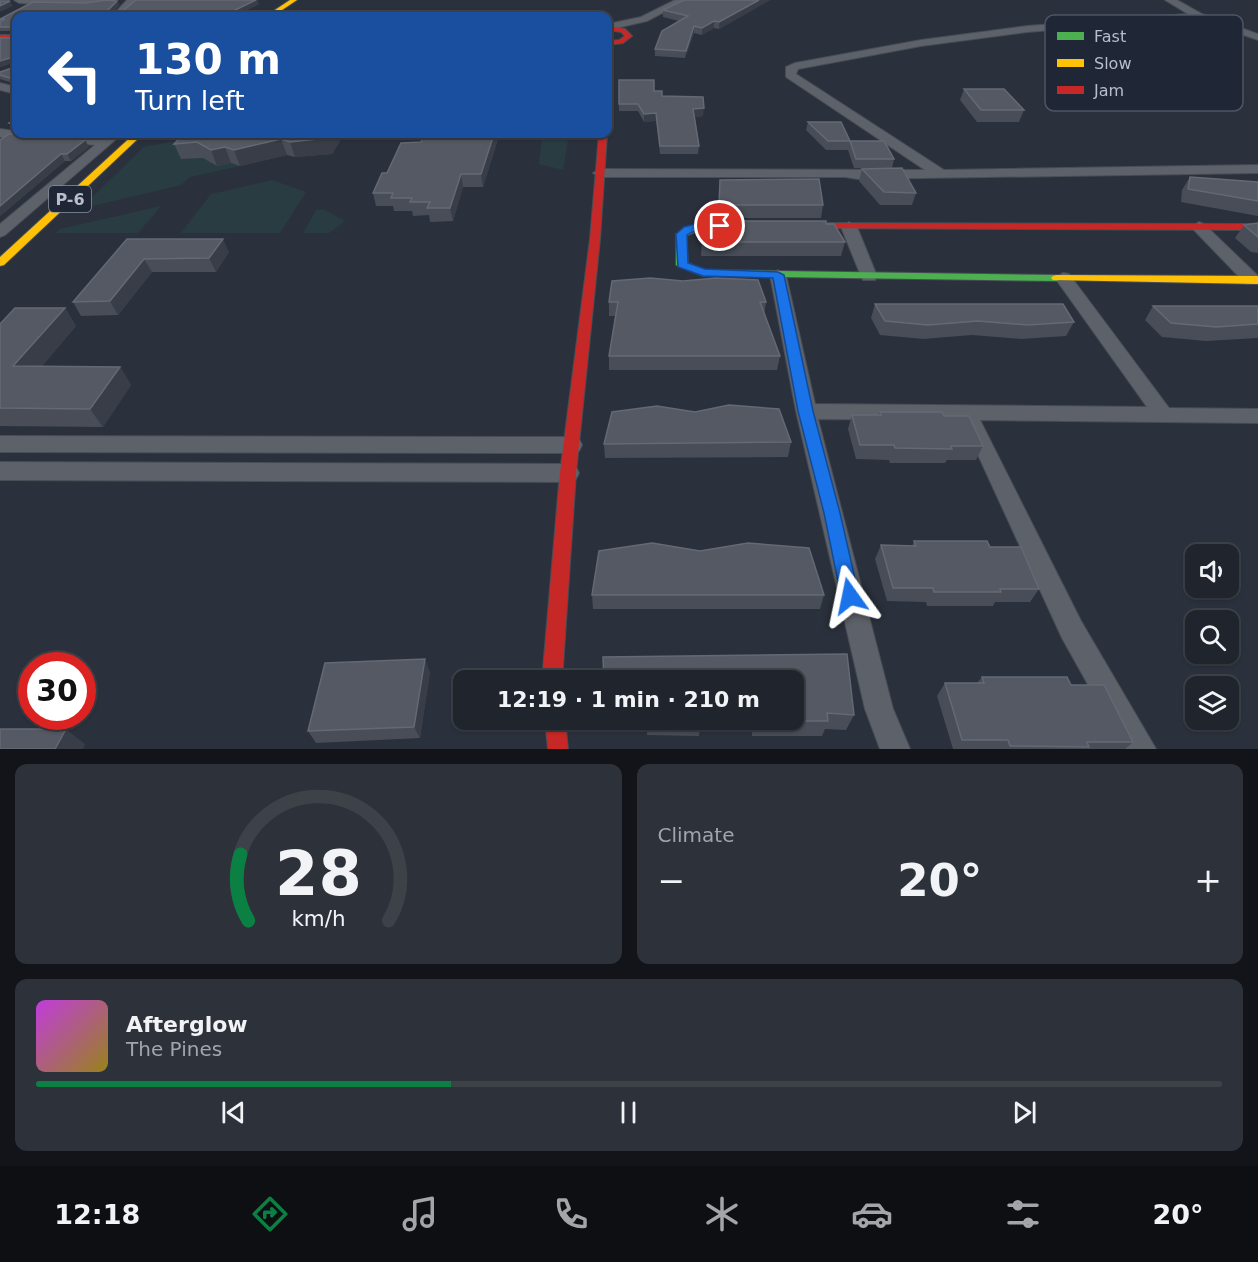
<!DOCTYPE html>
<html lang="en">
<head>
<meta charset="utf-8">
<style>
	body { margin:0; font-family:"DejaVu Sans",sans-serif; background:#2d3139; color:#f1f3f6; height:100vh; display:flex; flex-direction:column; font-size:22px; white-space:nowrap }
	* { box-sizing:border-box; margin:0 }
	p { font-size:20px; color:#a2a5aa }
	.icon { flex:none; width:33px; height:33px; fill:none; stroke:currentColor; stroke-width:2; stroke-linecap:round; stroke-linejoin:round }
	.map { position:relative; height:749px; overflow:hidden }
	.sheet { display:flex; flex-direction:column; gap:15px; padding:15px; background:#121419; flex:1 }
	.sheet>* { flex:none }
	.top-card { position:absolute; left:12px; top:12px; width:600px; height:126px; border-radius:12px; box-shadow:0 2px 4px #0004,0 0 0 2px #3d4249; background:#1a4fa0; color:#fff; overflow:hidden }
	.controls { position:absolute; left:1185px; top:544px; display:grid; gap:12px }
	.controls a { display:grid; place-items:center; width:54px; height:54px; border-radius:12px; background:#20252d; box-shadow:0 2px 4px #0004,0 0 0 2px #3d4249; font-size:30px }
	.speed { position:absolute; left:18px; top:652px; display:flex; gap:12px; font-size:30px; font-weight:700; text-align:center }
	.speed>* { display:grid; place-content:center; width:78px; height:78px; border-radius:50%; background:#20252d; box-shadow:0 2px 4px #0004,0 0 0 2px #3d4249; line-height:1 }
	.speed .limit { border:9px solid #d22; background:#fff; color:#111 }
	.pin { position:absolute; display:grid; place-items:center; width:51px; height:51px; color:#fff; margin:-26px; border:3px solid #fff; border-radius:50%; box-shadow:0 2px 6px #0007 }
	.me { position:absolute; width:66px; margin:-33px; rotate:348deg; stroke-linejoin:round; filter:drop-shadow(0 0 4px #0008) }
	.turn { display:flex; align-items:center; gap:21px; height:126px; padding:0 24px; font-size:27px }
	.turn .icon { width:78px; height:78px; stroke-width:2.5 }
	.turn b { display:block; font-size:42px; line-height:51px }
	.big { font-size:45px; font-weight:800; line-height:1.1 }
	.sheet .widget { flex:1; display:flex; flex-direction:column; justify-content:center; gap:9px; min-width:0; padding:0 21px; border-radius:12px; background:#2d3139 }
	.sheet .dial { align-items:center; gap:0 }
	.dial svg { height:156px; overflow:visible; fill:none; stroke:#3d4249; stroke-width:7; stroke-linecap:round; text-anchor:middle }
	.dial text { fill:#f1f3f6; stroke:none }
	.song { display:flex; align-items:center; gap:18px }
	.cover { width:72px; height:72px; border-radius:9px; background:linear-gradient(135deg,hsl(290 70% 55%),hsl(50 70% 35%)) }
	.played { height:6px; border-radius:3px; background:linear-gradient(90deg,#0b8043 35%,#3d4249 35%) }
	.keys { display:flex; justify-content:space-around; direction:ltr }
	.heat { display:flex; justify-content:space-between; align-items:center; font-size:33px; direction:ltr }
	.sheet .tiles { flex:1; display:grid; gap:15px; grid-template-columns:1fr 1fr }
	.widget:last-child { grid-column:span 2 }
	.trip { position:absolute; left:453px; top:670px; width:351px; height:60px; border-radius:12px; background:#20252d; box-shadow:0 2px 4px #0004,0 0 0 2px #3d4249; font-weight:800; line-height:60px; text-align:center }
	.tabs { display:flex; height:96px; justify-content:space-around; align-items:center; background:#0d0f12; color:#a2a5aa }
	.tabs .icon { width:42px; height:42px }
	.tabs .on { color:#0b8043 }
	.tabs b { font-size:27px; color:#f1f3f6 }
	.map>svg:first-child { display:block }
	.green { fill:#283c42 }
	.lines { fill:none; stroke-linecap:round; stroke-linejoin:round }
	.street-casing { stroke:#484c54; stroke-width:2 }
	.fast-casing { stroke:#484c54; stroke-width:2 }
	.slow-casing { stroke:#484c54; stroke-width:2 }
	.jam-casing { stroke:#484c54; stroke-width:2 }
	.street { fill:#5d6169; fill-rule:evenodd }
	.fast { fill:#4caf50; fill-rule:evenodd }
	.slow { fill:#ffc107; fill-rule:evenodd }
	.jam { fill:#c62828; fill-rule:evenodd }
	.wall { fill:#484d57 }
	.shaded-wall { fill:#383d47 }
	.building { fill:#545963; stroke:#646974; stroke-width:1.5 }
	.route { fill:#1a73e8; stroke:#114b97; stroke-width:1.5 }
	.labels { text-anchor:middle; stroke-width:6; stroke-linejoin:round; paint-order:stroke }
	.shield { fill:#1f2737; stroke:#89909f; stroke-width:1.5 }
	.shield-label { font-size:16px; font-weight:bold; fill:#b7bdcc }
	.key { fill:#1f2737; stroke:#4d5464; stroke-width:1.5 }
	.key-label { font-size:16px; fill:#b7bdcc }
</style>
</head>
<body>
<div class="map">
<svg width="1258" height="749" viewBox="0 0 1258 749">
	<rect width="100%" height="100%" fill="#2b313c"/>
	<!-- green -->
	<g class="green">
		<polygon points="214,134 206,157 217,165 231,163 240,166 190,177 181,185 80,209 144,147"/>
		<polygon points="526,134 569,134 563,170 539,164 542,137"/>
		<polygon points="272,180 306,192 280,233 181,233 211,194"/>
		<polygon points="161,206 138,233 56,233 60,229"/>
		<polygon points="316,210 325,210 345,221 329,233 303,233"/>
	</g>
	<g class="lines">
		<defs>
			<g id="street">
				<polygon points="14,0 114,0 109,3 54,5 19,3"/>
				<polygon points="127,0 137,0 121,16 112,16"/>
				<polygon points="675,0 687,0 647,21 608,30 608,24 641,17"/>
				<polygon points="1165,0 1177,0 1202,14 1258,34 1258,40 1198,19 1027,32 921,46 798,69 796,74 944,170 1258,165 1258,173 858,179 845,177 600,177 593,173 600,169 925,170 786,77 786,67 795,63 921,40 1027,26 1188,14"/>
				<polygon points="0,83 16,87 16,94 0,90"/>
				<polygon points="0,129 16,131 16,134 104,138 109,134 122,134 5,235 0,237 0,224 95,145 0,137"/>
				<polygon points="849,222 857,227 877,276 875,280 863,280 861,276 841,227"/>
				<polygon points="1199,222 1204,224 1258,276 1258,284 1246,284 1194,230 1191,227"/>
				<polygon points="778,270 786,275 815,404 1147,407 1055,278 1063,273 1069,274 1169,408 1258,409 1258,423 980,420 1081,621 1156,749 1124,749 1062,638 962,420 818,419 893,709 910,749 880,749 865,709 796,411 770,275"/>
				<polygon points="0,436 571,437 579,439 582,445 579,451 571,453 0,452"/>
				<polygon points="0,462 568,464 576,467 579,473 576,479 568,482 0,480"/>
			</g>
			<polygon id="fast" points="701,223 738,223 743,226 738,229 702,229 686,236 688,263 704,270 1057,275 1063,278 1057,281 703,276 676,265 676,234"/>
			<g id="slow">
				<polygon points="290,0 297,0 273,16 266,16"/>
				<polygon points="134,134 143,134 4,265 0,266 0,257"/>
				<polygon points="1057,275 1258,276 1258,284 1053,280 1051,278 1053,276"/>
			</g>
			<g id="jam">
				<polygon points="608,26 625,29 632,36 623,43 608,45 608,41 619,40 625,36 621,32 608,30"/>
				<rect x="0" y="35" width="16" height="4"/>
				<polygon points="599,134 607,134 600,239 576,473 562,681 542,681 560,473 590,239"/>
				<polygon points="800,223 1258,224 1258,230 796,228 796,224"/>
				<polygon points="545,720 565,720 568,749 548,749"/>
			</g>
		</defs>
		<!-- street casing -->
		<use href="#street" class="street-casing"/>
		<!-- fast casing -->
		<use href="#fast" class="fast-casing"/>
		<!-- slow casing -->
		<use href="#slow" class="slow-casing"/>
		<!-- jam casing -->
		<use href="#jam" class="jam-casing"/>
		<!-- street -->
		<use href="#street" class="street"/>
		<!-- fast -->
		<use href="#fast" class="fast"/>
		<!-- slow -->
		<use href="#slow" class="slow"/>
		<!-- jam -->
		<use href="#jam" class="jam"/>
	</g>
	<!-- wall -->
	<g class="wall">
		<polygon points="684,0 770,0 719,29 714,28 702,35 694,33 685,58 655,56 655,49 679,21 663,17 663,10"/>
		<polygon points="117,1 119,5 112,13 119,14 259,4 234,16 16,16 16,84 0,79 0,72 15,67 15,62 0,67 0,38 15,38 15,31 0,31 0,21 1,21 0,19 85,3"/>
		<polygon points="619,80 654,91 662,96 703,116 695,117 699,146 698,154 660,154 656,121 644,122 638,111 619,111"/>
		<polygon points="964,89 1024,110 1019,122 977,122 960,100"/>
		<polygon points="16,119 16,130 12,128 9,123"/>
		<polygon points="808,122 850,141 894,159 892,168 854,168 848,150 826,150 806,130"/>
		<polygon points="66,134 102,134 100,136"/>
		<polygon points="184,134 344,134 332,154 295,157 287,155 240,166 231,163 217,166 203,158 181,159 174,144"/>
		<polygon points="424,134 497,134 498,139 483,187 463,187 453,221 430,222 429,215 413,216 412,211 394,211 393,206 376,206 373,193 387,173 421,142"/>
		<polygon points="0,140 89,147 71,161 65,161 0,216"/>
		<polygon points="862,169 916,193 912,205 880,205 859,181"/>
		<polygon points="1190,177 1258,182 1258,216 1181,202 1182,190"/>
		<polygon points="720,180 823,205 821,218 718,218"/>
		<polygon points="1258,223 1258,253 1251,252 1235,238 1244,225"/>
		<polygon points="826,224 845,242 841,256 701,256 703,225"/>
		<polygon points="127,239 229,252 216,272 152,272 118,315 81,316 73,302"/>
		<polygon points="609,302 766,302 764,315 780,356 777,370 609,370 609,356 615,316 609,316"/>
		<polygon points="875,304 1074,322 1066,336 1021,339 972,335 923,339 880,335 871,318"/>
		<polygon points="1153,306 1258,306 1258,338 1206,341 1162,337 1145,320"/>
		<polygon points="65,308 76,326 42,366 120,367 131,385 103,427 0,426 0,324"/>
		<polygon points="880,412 944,416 983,446 976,460 947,460 945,463 890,463 889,460 856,459 848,429 852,415 878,415"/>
		<polygon points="791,442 788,457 605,458 604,444"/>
		<polygon points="914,541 990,547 1039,589 1030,602 995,602 993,606 927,606 926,602 887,601 875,559 881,545 912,546"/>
		<polygon points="592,595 824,595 820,609 593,609"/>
		<polygon points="430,672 420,738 316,743 308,731"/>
		<polygon points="982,677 1071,685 1133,742 1125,749 953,749 937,696 945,683 977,683"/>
		<polygon points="794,681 854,715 846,730 825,729 822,736 752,736 752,727 700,727 699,736 647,735 647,726 606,726 606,720 794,720"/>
	</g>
	<!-- shaded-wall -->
	<g class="shaded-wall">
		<polygon points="256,0 258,0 259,4 234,16 223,16"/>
		<polygon points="759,0 770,0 719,29 719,22"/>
		<polygon points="10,1 13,6 0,12 0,6"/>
		<polygon points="117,1 119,5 110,14 108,13 108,10"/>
		<polygon points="714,21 714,28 702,35 702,28"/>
		<polygon points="694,26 694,33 685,58 686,51"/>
		<polygon points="13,57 15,62 0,67 0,61"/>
		<polygon points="704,108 703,116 693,117 693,109"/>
		<polygon points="656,113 656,121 644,122 644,114"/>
		<polygon points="330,134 344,134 332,154 295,157 290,142"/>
		<polygon points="494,134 497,134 498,139 483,187 481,174"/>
		<polygon points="281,139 287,155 240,166 234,150"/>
		<polygon points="85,140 89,147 71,161 67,154"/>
		<polygon points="225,147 231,163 217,166 211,150"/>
		<polygon points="61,154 65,161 0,216 0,206"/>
		<polygon points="461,174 463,187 453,221 450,208"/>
		<polygon points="223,239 229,252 216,272 209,258"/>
		<polygon points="144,259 152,272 118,315 110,301"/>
		<polygon points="65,308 76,326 27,384 13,366"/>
		<polygon points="120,367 131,385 103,427 90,409"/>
		<polygon points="425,659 430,672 420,738 414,727"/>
		<polygon points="66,729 85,744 83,749 55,749"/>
	</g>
	<!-- building -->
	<g class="building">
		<polygon points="107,0 117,1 108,10 108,13 119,14 136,0 256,0 223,16 16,16 16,80 0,75 0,72 15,67 15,59 13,57 0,61 0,38 15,38 15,27 0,27 0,21 5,19 0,19 33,2 85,3"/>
		<polygon points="684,0 759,0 719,22 714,21 702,28 694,26 686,51 655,49 662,31 688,16 663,10"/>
		<polygon points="0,1 10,1 0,6"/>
		<polygon points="619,80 654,80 654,91 662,91 662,96 703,97 704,108 693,109 699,146 660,146 656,113 644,114 638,104 619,104"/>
		<polygon points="964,89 1004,89 1024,110 981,110"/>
		<polygon points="16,119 16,125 9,123"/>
		<polygon points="808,122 841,122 850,141 828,141"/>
		<polygon points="9,134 85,140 67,154 61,154 0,206 0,140"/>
		<polygon points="184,134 330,134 327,138 290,142 281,139 234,150 225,147 211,150 197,142 174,144"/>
		<polygon points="424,134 494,134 481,174 461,174 450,208 427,208 430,202 410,202 412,198 391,198 393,193 373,193 382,173 387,173 401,143 421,142"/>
		<polygon points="850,141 884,141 894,159 856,159"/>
		<polygon points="902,168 916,193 884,192 862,169"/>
		<polygon points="1190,177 1258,182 1258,201 1188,189"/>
		<polygon points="819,179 823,205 719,205 720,180"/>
		<polygon points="718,221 826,221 826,224 834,224 845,242 702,242 703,225 718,224"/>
		<polygon points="1258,223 1258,237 1244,225"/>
		<polygon points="127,239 223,239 209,258 144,259 110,301 73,302"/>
		<polygon points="650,278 683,281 716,278 758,280 766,302 760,302 780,356 609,356 618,302 609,302 612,281"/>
		<polygon points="875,304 1063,304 1074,322 1028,325 978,321 928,325 885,321"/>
		<polygon points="1153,306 1258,306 1258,324 1216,327 1171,323"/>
		<polygon points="15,308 65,308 13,366 120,367 90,409 0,408 0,324"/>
		<polygon points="729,405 779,409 791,442 604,444 612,412 657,406 695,412"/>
		<polygon points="880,412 942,412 944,416 969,416 983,446 951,446 952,449 895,448 894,445 860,445 852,415 881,415"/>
		<polygon points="914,541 987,541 990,547 1021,547 1039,589 1000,589 1001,592 934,592 933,588 893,588 881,545 916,546"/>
		<polygon points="652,543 700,551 748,543 809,548 824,595 592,595 599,551"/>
		<polygon points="847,654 854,715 827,713 828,721 756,721 756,720 794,720 794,681 604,681 603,657"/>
		<polygon points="425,659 414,727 308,731 325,663"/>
		<polygon points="982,677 1067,677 1071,685 1104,685 1133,742 1087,742 1089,747 1010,746 1008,740 962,740 945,683 984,683"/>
		<polygon points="663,720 701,720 701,721"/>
		<polygon points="0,729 66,729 55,749 0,749"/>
	</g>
	<!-- route -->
	<path class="route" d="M699,223h21l6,3c-11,8 -27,0 -39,9l1,28 17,6 73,3 6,3 29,136 27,102 19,83 -3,5 -6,3 -7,-3 -2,-5 -17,-83 -26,-102 -25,-133 -70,-2 -25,-9 -2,-33 8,-7z"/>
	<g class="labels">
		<!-- shield labels -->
		<rect class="shield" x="49" y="186" width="42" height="26" rx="4.5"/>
		<g class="shield-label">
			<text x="70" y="205">P-6</text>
		</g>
	</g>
	<!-- legend -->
	<rect x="1045" y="15" width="198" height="96" rx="9" class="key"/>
	<rect x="1057" y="32" width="27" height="8" fill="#4caf50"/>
	<rect x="1057" y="59" width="27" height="8" fill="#ffc107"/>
	<rect x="1057" y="86" width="27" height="8" fill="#c62828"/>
	<g class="key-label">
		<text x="1094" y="42">Fast</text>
		<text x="1094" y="69">Slow</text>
		<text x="1094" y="96">Jam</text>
	</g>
</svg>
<div class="controls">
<a><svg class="icon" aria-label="sound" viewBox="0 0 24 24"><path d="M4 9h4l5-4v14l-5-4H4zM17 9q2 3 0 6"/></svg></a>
<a><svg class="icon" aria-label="search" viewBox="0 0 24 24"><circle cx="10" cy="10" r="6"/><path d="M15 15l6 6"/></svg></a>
<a><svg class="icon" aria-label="layers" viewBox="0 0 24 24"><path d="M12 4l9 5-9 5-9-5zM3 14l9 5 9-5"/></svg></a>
</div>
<div class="speed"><div class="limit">30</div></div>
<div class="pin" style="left:720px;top:226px;background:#d93025"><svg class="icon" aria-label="arrive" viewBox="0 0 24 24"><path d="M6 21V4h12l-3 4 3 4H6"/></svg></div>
<svg class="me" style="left:850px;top:596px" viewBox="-20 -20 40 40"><path d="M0-17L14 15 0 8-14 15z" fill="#1a73e8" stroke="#fff" stroke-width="4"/></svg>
<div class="trip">12:19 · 1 min · 210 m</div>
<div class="top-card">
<div class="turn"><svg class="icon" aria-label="left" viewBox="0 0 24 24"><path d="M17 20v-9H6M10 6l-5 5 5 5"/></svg><div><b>130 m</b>Turn left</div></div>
</div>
</div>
<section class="sheet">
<div class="tiles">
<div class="widget dial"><svg viewBox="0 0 100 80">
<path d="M14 69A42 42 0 1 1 86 69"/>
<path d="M14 69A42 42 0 0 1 10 35" stroke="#0b8043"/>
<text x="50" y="56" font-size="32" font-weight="700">28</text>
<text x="50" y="72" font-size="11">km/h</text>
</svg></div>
<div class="widget"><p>Climate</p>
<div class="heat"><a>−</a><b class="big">20°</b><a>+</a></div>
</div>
<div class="widget">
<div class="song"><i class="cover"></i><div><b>Afterglow</b><p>The Pines</p></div></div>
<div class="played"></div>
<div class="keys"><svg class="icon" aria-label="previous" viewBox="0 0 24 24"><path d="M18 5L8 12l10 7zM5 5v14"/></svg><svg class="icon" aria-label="pause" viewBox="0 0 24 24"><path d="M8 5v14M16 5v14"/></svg><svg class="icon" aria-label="next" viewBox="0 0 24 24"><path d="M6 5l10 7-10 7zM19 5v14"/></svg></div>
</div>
</div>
</section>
<nav class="tabs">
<b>12:18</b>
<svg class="icon on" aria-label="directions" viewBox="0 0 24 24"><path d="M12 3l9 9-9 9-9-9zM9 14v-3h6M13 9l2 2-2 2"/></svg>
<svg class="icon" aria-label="music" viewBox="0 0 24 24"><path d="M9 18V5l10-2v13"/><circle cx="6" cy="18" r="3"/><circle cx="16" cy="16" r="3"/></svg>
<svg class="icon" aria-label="phone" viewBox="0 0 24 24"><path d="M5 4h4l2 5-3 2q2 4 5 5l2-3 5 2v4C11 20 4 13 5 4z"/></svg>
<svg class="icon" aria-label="climate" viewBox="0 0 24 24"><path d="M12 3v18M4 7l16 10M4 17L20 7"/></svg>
<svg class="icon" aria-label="car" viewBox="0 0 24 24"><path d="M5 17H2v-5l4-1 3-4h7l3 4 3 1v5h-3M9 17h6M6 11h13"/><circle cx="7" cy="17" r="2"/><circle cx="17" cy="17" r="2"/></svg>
<svg class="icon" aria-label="filters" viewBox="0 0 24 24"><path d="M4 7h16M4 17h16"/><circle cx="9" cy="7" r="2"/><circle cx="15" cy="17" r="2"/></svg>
<b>20°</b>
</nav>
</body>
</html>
